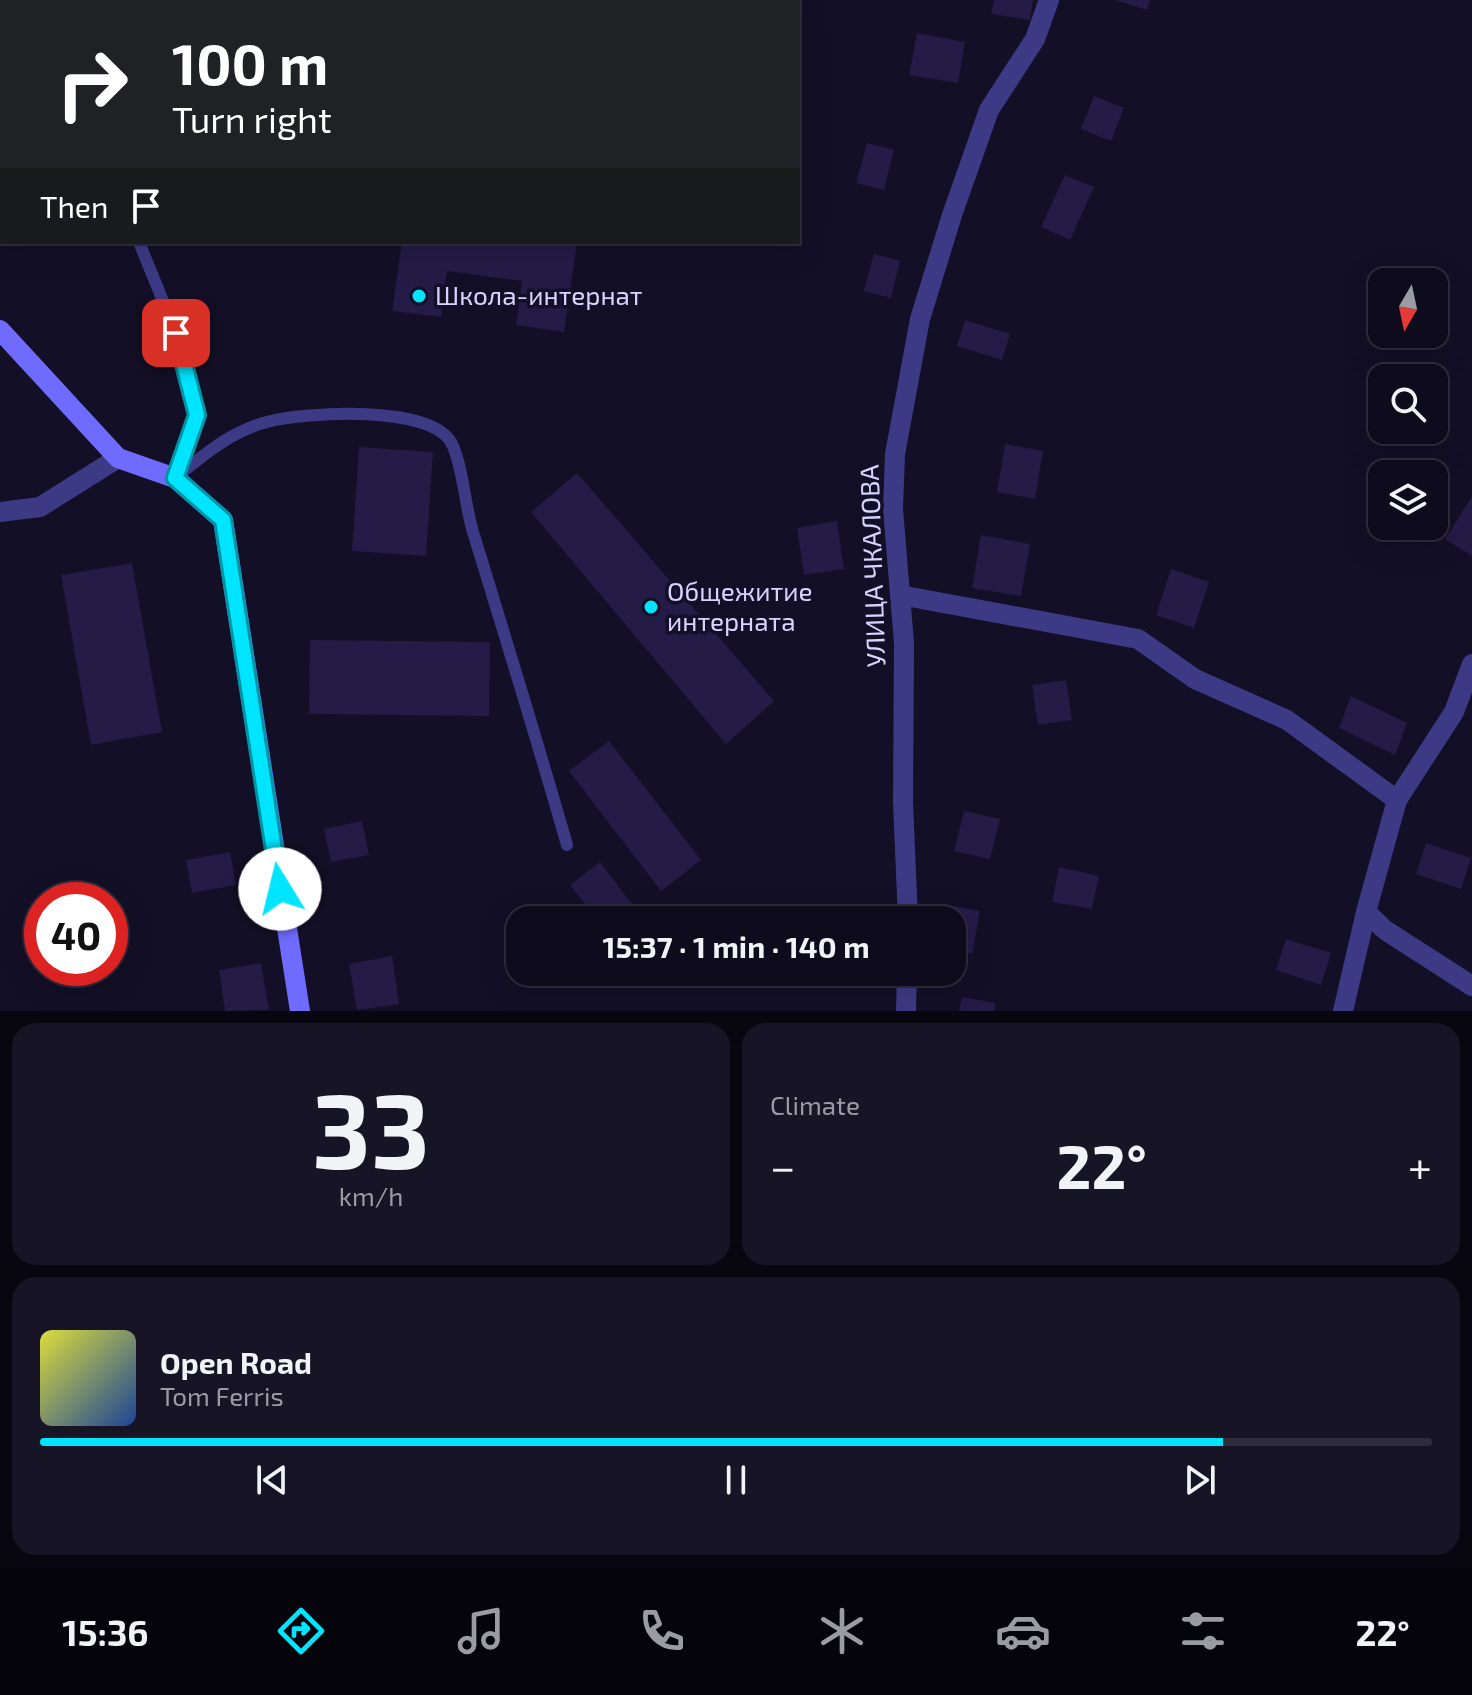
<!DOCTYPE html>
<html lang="en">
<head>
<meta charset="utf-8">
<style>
	body { margin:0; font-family:"Exo 2",sans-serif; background:#171425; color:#f1f3f6; height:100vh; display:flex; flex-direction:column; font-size:30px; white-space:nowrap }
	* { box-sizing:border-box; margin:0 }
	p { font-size:26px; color:#9b9ba3 }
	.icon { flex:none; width:44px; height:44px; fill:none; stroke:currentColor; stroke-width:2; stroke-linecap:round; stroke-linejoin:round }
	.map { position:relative; height:1011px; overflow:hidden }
	.panel { display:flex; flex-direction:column; gap:12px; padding:12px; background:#08060f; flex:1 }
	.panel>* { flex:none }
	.banner { position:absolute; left:0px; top:0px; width:800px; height:244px; box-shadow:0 8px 32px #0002,0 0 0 2px #2e2b3b; background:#202124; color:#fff; overflow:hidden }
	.needle { width:52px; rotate:189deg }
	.controls { position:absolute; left:1368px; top:268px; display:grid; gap:16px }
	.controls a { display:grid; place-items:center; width:80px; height:80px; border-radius:16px; background:#0e0b1c; box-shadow:0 8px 32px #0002,0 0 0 2px #2e2b3b; font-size:40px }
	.speed { position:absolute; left:24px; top:882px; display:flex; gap:16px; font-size:40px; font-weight:700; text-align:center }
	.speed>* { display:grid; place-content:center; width:104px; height:104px; border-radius:50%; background:#0e0b1c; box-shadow:0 8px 32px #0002,0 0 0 2px #2e2b3b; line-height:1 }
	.speed .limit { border:12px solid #d22; background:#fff; color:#111 }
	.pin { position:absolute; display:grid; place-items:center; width:68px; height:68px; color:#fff; margin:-34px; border-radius:16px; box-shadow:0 4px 12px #0006 }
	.me { position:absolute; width:88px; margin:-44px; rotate:351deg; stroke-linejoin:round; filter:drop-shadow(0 0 6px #0008) }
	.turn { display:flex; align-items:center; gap:28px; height:168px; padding:0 40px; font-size:36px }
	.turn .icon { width:104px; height:104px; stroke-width:2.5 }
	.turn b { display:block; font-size:56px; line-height:68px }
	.then { display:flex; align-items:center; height:76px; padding:0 40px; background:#0003; gap:16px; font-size:30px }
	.big { font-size:60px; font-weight:700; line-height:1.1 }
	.panel .tile { flex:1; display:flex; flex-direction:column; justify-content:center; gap:12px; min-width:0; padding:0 28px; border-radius:24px; background:#171425 }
	.panel .dial { align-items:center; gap:0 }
	.dial b { font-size:104px; line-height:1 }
	.song { display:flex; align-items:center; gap:24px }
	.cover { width:96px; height:96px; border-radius:12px; background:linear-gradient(135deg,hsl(60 70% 55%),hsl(220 70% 35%)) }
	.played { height:8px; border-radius:4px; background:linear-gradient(90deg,#00e5ff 85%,#2e2b3b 85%) }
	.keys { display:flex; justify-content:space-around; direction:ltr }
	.heat { display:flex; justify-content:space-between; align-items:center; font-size:44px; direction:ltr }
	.panel .tiles { flex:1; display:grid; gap:12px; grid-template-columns:1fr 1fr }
	.tile:last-child { grid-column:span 2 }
	.trip { position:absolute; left:506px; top:906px; width:460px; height:80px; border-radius:24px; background:#0e0b1c; box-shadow:0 8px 32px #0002,0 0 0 2px #2e2b3b; font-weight:700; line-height:80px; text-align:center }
	.tabs { display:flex; height:128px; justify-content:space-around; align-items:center; background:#06040b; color:#9b9ba3 }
	.tabs .icon { width:56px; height:56px }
	.tabs .on { color:#00e5ff }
	.tabs b { font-size:36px; color:#f1f3f6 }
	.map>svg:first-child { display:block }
	.building { fill:#241b47 }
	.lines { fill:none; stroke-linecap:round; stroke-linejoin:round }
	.lane { stroke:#3d3a85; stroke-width:12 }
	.street { stroke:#3d3a85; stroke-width:20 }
	.secondary { stroke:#6f6bff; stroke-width:20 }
	.route-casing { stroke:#0095a6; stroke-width:20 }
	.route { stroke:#00e5ff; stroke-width:14 }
	.poi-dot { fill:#00e5ff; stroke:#130f26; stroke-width:3 }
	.labels { text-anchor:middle; stroke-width:7; stroke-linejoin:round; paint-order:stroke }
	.poi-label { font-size:26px; fill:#d9d4ff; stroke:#130f26; text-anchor:start }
	.street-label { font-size:26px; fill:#d9d4ff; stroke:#130f26 }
</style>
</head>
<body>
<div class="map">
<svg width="1472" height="1011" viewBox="0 0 1472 1011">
	<rect width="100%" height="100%" fill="#130f26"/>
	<!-- building -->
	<g class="building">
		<polygon points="994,0 1033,0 1030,20 991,14"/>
		<polygon points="1115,0 1150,0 1147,10"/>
		<polygon points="917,33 965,42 958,83 909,75"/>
		<polygon points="1094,96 1124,108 1111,141 1081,129"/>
		<polygon points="867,143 894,150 884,190 856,183"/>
		<polygon points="1065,175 1094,187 1070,240 1041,227"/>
		<polygon points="402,242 577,242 564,332 516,325 522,281 447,271 441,317 392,311"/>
		<polygon points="874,254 900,261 891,298 864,291"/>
		<polygon points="965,320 1010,334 1002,360 957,346"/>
		<polygon points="1005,444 1043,451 1035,499 997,492"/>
		<polygon points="359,447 433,452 426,556 352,551"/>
		<polygon points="577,473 774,701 726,744 531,512"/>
		<polygon points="1472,496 1472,556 1445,539"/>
		<polygon points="837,521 844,569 804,575 797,528"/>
		<polygon points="981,535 1030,544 1021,596 972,588"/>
		<polygon points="132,563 162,732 91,745 61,575"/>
		<polygon points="1171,569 1209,582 1194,628 1156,615"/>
		<polygon points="310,640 490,642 489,716 309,714"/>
		<polygon points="1066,680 1072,720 1038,725 1032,685"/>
		<polygon points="1351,696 1407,723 1395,755 1339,728"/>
		<polygon points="609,741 701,860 661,891 569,771"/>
		<polygon points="964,811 1000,819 990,859 954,851"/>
		<polygon points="362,821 369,855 331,862 324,829"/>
		<polygon points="1426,843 1471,858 1461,889 1416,874"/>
		<polygon points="230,852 236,885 192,893 186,860"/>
		<polygon points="600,862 635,908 619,920 597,920 570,885"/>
		<polygon points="1059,867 1099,876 1092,909 1052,902"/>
		<polygon points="943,904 980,911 972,954 952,950 952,920 940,920"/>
		<polygon points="1286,939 1331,953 1321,985 1276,970"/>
		<polygon points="392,956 399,1004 357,1010 349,964"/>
		<polygon points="261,963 269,1010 225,1011 219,970"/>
		<polygon points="783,972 830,972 830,974 784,980"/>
		<polygon points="962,997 996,1003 994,1011 959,1011"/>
	</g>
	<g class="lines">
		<!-- lane -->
		<g class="lane">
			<polyline points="48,0 49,2"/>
			<polyline points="139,242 176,333 197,415 175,477"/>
			<path d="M175,478c29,-23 56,-47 92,-56 38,-10 165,-18 185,22 11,23 13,62 21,88 32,104 64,208 94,313"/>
		</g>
		<!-- street -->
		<g class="street">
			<polyline points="0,512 40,507 118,458"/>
			<polyline points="900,595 1138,639 1195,679 1287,720 1397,800 1454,712 1472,664"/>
			<polyline points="1397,800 1366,912 1385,930 1472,986"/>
			<polyline points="908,920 903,802 904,643 893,509 895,454 920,319 952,215 989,110 1035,39 1049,0"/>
			<polyline points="906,1011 907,972"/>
			<polyline points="1343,1011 1366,912"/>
		</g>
		<!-- secondary -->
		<polyline class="secondary" points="0,330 118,458 175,478 223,520 300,1011"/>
	</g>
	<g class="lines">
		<defs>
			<polyline id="route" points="176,333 197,415 175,478 223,520 280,889"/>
		</defs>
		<!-- route casing -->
		<use href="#route" class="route-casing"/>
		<!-- route -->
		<use href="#route" class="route"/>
	</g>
	<!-- markers -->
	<g class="poi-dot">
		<circle cx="419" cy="296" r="8"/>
		<circle cx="651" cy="607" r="8"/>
	</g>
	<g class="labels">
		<!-- poi labels -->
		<g class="poi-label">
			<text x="435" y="305">Школа-интернат</text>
			<text x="667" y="601">Общежитие<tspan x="667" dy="30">интерната</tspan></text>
		</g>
		<!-- street labels -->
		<g class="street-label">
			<text transform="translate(873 566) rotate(-92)" y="9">УЛИЦА ЧКАЛОВА</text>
		</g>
	</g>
</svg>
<div class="controls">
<a><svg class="needle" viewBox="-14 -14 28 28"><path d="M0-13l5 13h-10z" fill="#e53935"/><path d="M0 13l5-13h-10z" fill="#9b9ba3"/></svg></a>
<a><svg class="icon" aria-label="search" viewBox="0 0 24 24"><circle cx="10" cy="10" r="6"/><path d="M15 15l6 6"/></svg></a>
<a><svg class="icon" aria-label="layers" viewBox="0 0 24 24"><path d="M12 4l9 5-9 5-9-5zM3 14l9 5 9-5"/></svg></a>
</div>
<div class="speed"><div class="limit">40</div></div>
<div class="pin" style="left:176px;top:333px;background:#d93025"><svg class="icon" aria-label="arrive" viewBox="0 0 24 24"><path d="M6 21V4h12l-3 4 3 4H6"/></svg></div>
<svg class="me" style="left:280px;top:889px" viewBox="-20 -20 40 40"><circle r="19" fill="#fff"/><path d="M0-13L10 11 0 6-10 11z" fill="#00e5ff"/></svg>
<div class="trip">15:37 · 1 min · 140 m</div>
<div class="banner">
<div class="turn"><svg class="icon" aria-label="right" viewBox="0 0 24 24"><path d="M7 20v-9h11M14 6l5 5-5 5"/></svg><div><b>100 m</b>Turn right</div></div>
<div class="then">Then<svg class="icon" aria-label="arrive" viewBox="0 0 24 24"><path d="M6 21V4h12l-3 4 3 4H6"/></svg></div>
</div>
</div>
<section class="panel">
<div class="tiles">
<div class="tile dial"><b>33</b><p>km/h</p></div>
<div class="tile"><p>Climate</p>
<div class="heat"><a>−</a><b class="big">22°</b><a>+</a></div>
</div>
<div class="tile">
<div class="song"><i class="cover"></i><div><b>Open Road</b><p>Tom Ferris</p></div></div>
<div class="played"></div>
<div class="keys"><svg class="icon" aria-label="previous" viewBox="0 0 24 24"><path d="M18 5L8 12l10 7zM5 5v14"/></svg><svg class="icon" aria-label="pause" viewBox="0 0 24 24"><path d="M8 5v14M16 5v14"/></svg><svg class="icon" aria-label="next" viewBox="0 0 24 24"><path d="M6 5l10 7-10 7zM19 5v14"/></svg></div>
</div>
</div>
</section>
<nav class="tabs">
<b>15:36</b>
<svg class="icon on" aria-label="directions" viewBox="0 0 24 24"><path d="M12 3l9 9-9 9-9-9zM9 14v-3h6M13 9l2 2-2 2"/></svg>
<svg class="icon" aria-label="music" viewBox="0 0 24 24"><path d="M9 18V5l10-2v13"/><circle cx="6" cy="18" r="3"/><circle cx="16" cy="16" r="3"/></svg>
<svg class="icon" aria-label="phone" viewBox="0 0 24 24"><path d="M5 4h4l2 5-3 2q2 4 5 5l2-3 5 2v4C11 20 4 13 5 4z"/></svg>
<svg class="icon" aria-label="climate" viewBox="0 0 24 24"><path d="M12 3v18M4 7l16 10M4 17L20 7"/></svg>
<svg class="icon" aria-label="car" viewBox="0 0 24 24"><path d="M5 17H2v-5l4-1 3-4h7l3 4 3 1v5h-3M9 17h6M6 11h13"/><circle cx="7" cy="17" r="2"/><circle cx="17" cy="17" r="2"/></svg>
<svg class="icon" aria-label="filters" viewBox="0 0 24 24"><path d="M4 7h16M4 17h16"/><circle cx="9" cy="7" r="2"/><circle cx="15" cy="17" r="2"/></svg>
<b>22°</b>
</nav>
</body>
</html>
